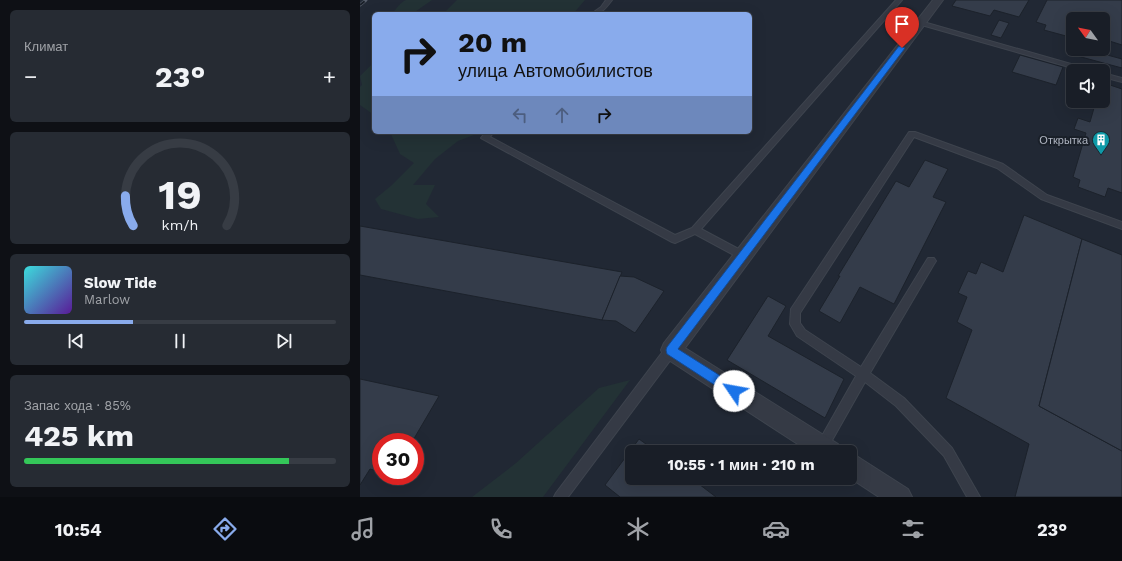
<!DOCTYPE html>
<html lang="ru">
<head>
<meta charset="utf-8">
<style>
	body { margin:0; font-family:"Work Sans",sans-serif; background:#262b33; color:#f1f3f6; height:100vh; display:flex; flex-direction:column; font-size:15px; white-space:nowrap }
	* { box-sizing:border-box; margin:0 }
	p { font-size:13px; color:#9fa2a7 }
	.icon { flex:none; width:22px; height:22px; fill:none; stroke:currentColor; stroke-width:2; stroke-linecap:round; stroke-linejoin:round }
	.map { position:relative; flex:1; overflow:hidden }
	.details { display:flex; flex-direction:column; gap:10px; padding:10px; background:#0e1015; width:360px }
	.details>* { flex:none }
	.banner { position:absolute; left:12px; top:12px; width:380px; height:122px; border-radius:6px; box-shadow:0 4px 16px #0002,0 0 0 1px #373c44; background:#89abec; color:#111; overflow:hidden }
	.needle { width:26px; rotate:303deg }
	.buttons { position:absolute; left:706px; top:12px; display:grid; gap:8px }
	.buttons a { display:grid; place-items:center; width:44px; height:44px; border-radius:6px; background:#191e27; box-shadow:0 4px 16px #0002,0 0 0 1px #373c44; font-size:20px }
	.speed { position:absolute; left:12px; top:433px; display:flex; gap:8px; font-size:20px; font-weight:700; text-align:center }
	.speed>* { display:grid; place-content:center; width:52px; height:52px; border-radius:50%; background:#191e27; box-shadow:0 4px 16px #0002,0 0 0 1px #373c44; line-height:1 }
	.speed .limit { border:6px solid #d22; background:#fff; color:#111 }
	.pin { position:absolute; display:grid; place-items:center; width:34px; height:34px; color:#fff; margin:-41px -17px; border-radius:50% 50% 50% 0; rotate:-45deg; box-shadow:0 0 4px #0007 }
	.pin .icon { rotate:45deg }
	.me { position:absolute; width:44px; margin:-22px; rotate:303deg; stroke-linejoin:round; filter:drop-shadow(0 0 3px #0008) }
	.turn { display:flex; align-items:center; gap:14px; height:84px; padding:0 20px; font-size:18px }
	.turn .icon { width:52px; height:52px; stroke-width:2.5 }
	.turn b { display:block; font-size:28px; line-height:34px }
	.lanes { display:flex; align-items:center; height:38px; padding:0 20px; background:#0003; justify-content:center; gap:20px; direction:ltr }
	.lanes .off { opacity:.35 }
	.big { font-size:30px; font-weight:700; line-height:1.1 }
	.details .card { flex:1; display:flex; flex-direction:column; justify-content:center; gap:6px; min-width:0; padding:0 14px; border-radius:6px; background:#262b33 }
	.details .dial { align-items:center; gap:0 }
	.dial svg { height:104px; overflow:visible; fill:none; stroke:#373c44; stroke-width:7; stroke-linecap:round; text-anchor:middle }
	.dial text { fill:#f1f3f6; stroke:none }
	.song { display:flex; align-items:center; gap:12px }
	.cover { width:48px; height:48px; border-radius:6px; background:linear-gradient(135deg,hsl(180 70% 55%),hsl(270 70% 35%)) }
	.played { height:4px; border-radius:2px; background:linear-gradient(90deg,#89abec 35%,#373c44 35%) }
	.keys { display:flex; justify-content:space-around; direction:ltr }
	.heat { display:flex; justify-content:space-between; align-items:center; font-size:22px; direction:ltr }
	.charge { height:6px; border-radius:3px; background:linear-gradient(90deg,#34c759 85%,#373c44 0) }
	.trip { position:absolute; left:265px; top:445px; width:232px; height:40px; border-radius:6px; background:#191e27; box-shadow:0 4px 16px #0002,0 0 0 1px #373c44; font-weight:700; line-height:40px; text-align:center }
	.tab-bar { display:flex; height:64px; justify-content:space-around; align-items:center; background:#0a0c10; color:#9fa2a7 }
	.tab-bar .icon { width:28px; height:28px }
	.tab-bar .current { color:#89abec }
	.tab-bar b { font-size:18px; color:#f1f3f6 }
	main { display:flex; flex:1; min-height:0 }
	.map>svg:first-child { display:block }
	.green { fill:#233235 }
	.building { fill:#343c4a; stroke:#1c222b }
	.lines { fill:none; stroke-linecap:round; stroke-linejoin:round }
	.lane-casing { stroke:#3e444e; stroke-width:2 }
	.street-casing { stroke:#3e444e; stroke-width:2 }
	.lane { fill:#353a45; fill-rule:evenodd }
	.street { fill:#353a45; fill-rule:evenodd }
	.rail-casing { stroke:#575e6b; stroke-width:3 }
	.rail { stroke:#1a2029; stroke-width:2; stroke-dasharray:6; stroke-linecap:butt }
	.route { fill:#1a73e8; stroke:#114b97 }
	.labels { text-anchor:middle; stroke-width:4; stroke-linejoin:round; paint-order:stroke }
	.poi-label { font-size:11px; fill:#afb5c1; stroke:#1a2029; text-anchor:end }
</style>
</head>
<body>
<main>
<section class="details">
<div class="card"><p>Климат</p>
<div class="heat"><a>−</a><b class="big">23°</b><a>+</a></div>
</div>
<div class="card dial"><svg viewBox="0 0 100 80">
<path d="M14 69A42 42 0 1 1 86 69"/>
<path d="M14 69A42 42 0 0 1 8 46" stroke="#89abec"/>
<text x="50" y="56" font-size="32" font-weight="700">19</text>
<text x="50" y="72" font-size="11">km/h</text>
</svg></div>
<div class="card">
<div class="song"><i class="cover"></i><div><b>Slow Tide</b><p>Marlow</p></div></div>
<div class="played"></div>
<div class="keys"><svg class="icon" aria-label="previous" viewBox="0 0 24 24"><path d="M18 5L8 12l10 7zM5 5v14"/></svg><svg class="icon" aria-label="pause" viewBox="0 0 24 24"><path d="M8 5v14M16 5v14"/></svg><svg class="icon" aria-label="next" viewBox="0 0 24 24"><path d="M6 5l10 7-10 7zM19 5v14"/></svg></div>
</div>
<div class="card"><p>Запас хода · 85%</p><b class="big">425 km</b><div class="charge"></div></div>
</section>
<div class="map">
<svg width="762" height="497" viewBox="0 0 762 497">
	<rect width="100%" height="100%" fill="#212834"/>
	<!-- green -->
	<g class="green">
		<path d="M46,0h26l-20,14h-21c6,-5 8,-11 15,-14z"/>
		<polygon points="97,0 225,0 213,14 83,14"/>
		<polygon points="14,62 14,115 0,105 0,87 2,85 0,76"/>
		<polygon points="30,132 122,132 98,141 75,159 53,185 75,185 66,204 79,217 58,219 21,209 15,199 32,185 54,163 40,154"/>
		<polygon points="270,380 183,497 112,497 156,463 239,388"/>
	</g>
	<!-- building -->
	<g class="building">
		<polygon points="596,0 669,0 659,17 634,10 630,16 592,6"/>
		<polygon points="687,0 762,0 762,45 743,39 743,19 713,19 713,31 709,30 706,36 684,30 686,25 676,22"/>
		<polygon points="639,20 649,23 641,38 631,35"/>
		<polygon points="713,46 713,49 725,49 762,59 762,68 710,54"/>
		<polygon points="660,55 703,67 696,85 652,72"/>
		<polygon points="747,84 762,89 762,193 748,188 745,197 718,187 720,180 713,177 726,133 714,129 718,118 730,122 736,101 743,101 743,88 746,89"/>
		<polygon points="565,160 588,169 573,197 586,202 534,304 500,287 480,323 459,311 480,276 478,276 536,181 549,187"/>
		<polygon points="664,215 722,239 679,406 762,451 762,497 655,497 669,444 586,398 612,330 597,322 607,297 598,293 608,271 616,274 621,262 643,272"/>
		<polygon points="0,226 262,272 242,320 0,275"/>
		<polygon points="722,239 762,255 762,451 679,406"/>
		<polygon points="260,276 274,277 304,291 275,333 256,321 242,320"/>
		<polygon points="408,296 426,306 408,336 484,379 465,418 367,360"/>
		<polygon points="0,379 79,396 52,442 21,442 21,472 10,469 0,485"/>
		<polygon points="279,439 297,452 272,452 272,478 331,478 356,497 260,497 245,485"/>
	</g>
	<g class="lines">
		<defs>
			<g id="lane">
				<path d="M246,0h6c-6,8 -10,14 -21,14l10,-7z"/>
				<polygon points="536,0 542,0 341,229 386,253 388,256 386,259 383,260 335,234 315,243 312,242 121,138 126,132 134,132 130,137 315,235 332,228"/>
				<polygon points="560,21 732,70 733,71 723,71 558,24 557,23"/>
				<polygon points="743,73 762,78 762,82 743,77"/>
				<polygon points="549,132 555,132 643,164 687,195 762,222 762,229 681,199 637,168 554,137 440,313 440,323 445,330 501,367 568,258 574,258 576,261 574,264 510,373 544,398 592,448 620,497 607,497 584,456 536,406 505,382 466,451 458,451 456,447 458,443 496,376 437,336 430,324 431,309"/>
				<polygon points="311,345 315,346 316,350 315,354 208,497 194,497 196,493 307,346"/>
			</g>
			<g id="street">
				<polygon points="573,0 583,0 325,348 478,444 481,452 450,452 304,357 301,350 304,343"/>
				<polygon points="490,454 498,457 548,489 552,497 519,497 490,478"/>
			</g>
		</defs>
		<!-- lane casing -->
		<use href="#lane" class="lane-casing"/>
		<!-- street casing -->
		<use href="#street" class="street-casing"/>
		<!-- lane -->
		<use href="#lane" class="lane"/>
		<!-- street -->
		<use href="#street" class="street"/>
		<defs>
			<polyline id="rail" points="0,5 6,0"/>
		</defs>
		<!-- rail casing -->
		<use href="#rail" class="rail-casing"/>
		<!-- rail -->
		<use href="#rail" class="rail"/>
	</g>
	<!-- route -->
	<polygon class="route" points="539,46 545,48 318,349 378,387 379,391 378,395 374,396 370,395 307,354 306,350 307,347"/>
	<!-- icons -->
	<defs>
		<symbol id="building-pin" viewBox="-11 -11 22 30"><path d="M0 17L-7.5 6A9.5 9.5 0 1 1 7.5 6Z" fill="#0f9aa8" stroke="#1a2029"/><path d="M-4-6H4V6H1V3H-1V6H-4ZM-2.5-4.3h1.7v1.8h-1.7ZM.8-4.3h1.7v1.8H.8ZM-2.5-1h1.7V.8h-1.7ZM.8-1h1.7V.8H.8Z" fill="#fff"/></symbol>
	</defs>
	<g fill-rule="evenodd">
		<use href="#building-pin" x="731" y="130" width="20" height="27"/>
	</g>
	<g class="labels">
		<!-- poi labels -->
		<g class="poi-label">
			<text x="728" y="144">Открытка</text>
		</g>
	</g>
</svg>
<div class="buttons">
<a><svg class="needle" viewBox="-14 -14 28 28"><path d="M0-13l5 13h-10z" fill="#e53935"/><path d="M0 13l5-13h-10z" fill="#9fa2a7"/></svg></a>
<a><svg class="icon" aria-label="sound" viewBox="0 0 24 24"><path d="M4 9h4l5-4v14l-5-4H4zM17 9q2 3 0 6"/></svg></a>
</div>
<div class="speed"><div class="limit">30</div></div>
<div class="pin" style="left:542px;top:48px;background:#d93025"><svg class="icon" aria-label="arrive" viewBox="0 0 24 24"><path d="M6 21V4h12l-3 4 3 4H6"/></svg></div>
<svg class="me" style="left:374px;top:391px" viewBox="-20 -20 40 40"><circle r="19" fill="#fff"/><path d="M0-13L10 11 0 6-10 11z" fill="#1a73e8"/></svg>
<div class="trip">10:55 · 1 мин · 210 m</div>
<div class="banner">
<div class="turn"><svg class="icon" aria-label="right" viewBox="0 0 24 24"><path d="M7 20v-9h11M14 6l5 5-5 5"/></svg><div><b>20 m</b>улица Автомобилистов</div></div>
<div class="lanes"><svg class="icon off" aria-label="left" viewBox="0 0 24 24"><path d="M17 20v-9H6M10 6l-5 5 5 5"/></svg><svg class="icon off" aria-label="ahead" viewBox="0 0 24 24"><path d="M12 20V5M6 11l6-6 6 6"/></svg><svg class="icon" aria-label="right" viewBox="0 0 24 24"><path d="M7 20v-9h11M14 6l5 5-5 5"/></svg></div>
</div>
</div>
</main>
<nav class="tab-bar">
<b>10:54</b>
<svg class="icon current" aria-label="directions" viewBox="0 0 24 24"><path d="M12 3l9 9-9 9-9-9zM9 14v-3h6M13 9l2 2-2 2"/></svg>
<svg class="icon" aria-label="music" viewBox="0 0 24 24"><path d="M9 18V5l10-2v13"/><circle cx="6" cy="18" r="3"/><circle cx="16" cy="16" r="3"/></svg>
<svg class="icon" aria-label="phone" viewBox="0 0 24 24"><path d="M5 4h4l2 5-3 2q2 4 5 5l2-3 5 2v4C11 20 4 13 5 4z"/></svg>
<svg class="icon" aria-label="climate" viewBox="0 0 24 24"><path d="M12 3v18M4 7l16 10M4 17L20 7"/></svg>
<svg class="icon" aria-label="car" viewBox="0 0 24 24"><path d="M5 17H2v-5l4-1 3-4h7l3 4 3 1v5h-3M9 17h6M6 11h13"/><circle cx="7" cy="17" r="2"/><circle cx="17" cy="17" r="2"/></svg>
<svg class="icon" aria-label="filters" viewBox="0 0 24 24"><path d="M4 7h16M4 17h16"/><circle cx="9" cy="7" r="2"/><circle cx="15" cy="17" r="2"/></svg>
<b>23°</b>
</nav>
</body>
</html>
